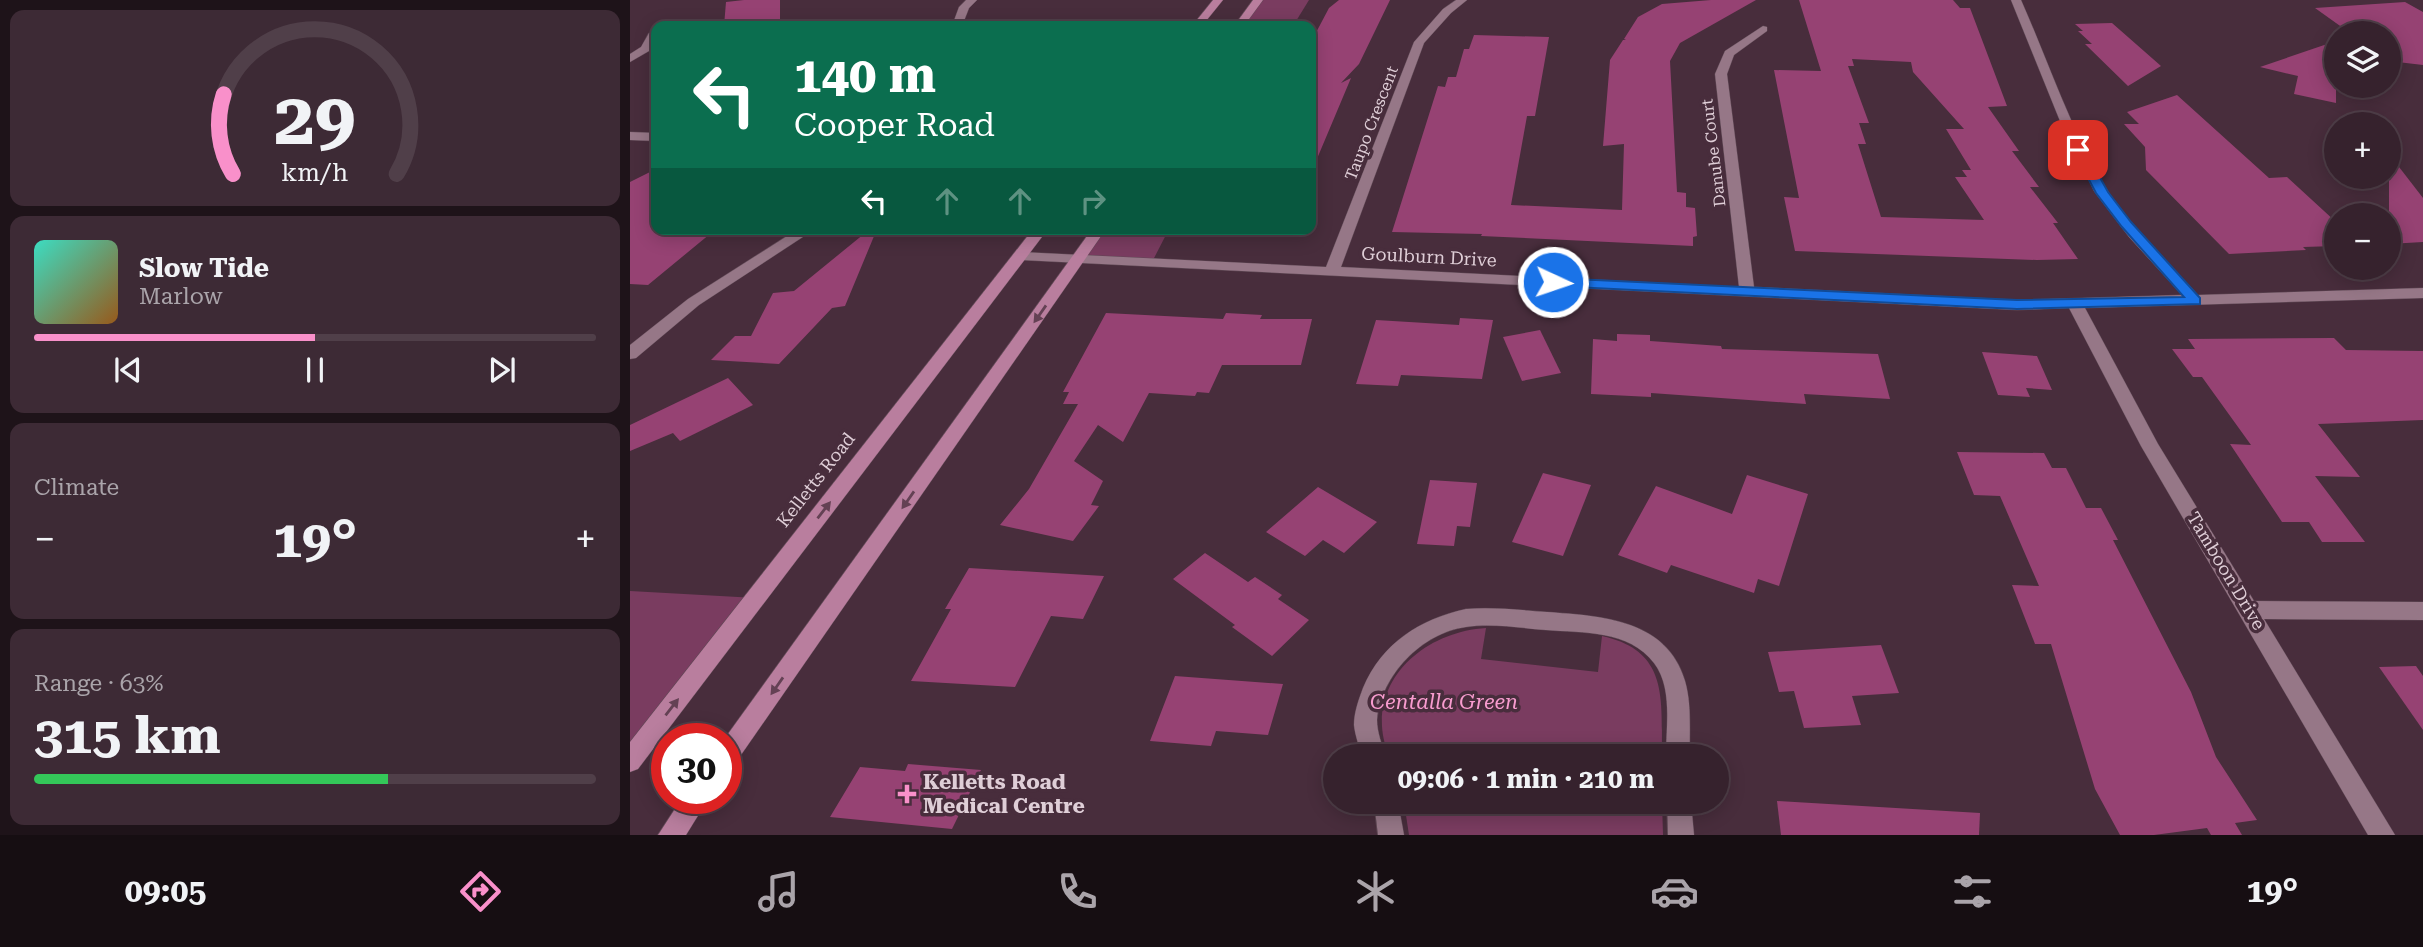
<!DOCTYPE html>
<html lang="en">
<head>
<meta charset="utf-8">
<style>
	body { margin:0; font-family:"Roboto Serif",serif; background:#3d2a35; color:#f1f3f6; height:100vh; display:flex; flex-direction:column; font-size:26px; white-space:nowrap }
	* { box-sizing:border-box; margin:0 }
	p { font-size:23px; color:#aaa4aa }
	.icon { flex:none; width:38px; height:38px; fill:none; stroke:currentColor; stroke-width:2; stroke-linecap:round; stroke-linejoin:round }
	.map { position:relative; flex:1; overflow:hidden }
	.details { display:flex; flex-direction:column; gap:10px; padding:10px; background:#1e1319; width:630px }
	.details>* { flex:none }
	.hud { position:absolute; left:21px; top:21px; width:665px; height:214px; border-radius:14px; box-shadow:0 4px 18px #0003,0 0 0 2px #503f49; background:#0b6e4f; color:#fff; overflow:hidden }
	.tools { position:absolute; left:1694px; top:21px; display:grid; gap:14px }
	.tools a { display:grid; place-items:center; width:77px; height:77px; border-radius:50%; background:#36222d; box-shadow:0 4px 18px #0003,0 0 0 2px #503f49; font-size:35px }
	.speed { position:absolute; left:21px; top:723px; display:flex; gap:14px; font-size:35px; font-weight:700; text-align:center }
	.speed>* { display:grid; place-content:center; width:91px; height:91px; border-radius:50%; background:#36222d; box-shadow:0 4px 18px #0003,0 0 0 2px #503f49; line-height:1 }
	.speed .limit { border:10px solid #d22; background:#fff; color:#111 }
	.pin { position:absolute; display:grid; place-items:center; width:60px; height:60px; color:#fff; margin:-30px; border-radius:14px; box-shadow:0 4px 10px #0006 }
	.me { position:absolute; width:77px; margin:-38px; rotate:93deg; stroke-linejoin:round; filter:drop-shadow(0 0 5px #0008) }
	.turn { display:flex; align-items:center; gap:24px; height:147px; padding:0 28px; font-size:32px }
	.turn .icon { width:91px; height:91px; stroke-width:2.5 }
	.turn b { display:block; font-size:49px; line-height:60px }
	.lanes { display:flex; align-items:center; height:66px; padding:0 28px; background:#0003; justify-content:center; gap:35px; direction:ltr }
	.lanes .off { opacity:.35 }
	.big { font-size:52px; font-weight:700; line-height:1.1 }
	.details .widget { flex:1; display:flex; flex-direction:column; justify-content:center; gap:10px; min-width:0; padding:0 24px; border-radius:14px; background:#3d2a35 }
	.details .dial { align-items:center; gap:0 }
	.dial svg { height:182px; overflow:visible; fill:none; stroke:#503f49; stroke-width:7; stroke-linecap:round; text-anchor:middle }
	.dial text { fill:#f1f3f6; stroke:none }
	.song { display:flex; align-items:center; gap:21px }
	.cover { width:84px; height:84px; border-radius:10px; background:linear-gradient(135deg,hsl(170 70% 55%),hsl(30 70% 35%)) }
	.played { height:7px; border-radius:4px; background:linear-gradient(90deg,#f990ca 50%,#503f49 50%) }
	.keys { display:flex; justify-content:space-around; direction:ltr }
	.heat { display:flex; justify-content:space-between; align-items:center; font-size:38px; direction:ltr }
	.charge { height:10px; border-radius:5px; background:linear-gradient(90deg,#34c759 63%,#503f49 0) }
	.trip { position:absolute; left:693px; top:744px; width:406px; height:70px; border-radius:35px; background:#36222d; box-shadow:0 4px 18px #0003,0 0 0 2px #503f49; font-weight:700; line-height:70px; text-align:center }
	.dock { display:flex; height:112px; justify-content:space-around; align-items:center; background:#160e12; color:#aaa4aa }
	.dock .icon { width:49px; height:49px }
	.dock .on { color:#f990ca }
	.dock b { font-size:32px; color:#f1f3f6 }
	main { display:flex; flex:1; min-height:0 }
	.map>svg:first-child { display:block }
	.green { fill:#7a3c60 }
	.building { fill:#964273; fill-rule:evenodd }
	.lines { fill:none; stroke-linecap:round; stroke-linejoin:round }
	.minor-casing { stroke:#5f4955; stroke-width:1 }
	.major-casing { stroke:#5f4955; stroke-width:1 }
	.minor { fill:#967787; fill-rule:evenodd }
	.major { fill:#b97e9e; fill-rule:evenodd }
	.oneway { fill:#644154 }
	.route { fill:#1a73e8; stroke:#114b97; stroke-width:2 }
	.poi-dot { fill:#f990ca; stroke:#482d3c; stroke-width:2.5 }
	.labels { text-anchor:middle; stroke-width:7; stroke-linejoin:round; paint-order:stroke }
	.far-street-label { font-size:16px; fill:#dfced7; stroke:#482d3c }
	.street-label { font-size:18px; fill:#dfced7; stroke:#482d3c }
	.near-park-label { font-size:21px; font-style:italic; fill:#f89ccf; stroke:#482d3c }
	.near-poi-label { font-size:21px; font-weight:bold; fill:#dfced7; stroke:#482d3c; text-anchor:start }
</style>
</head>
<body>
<main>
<section class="details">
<div class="widget dial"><svg viewBox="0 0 100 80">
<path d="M14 69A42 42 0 1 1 86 69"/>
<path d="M14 69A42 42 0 0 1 10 34" stroke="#f990ca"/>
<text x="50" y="56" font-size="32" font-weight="700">29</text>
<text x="50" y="72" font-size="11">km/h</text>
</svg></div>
<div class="widget">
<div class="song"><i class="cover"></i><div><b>Slow Tide</b><p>Marlow</p></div></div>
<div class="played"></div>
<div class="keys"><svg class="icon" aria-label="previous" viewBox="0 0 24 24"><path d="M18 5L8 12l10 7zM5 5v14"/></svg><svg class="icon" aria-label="pause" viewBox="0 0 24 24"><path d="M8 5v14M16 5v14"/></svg><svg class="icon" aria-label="next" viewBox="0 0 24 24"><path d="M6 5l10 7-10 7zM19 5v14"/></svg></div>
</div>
<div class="widget"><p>Climate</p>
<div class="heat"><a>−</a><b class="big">19°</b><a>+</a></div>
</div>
<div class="widget"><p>Range · 63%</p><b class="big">315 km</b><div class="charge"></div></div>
</section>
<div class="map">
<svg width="1793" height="835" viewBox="0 0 1793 835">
	<rect width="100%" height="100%" fill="#482d3c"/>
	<!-- green -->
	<g class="green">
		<polygon points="628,0 679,0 663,26 609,26"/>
		<polygon points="469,229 539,229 522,262 449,259"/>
		<polygon points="0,591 126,598 0,761"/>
		<path d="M856,628l-5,31 117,13 4,-36c68,15 59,64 60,120h-273c-28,-69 31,-124 97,-128z"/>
		<polygon points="774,802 1032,802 1033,835 779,835"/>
	</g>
	<!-- building -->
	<g class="building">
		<polygon points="114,0 150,0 150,26 94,26 96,2"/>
		<polygon points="709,0 760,0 729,64 711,83 721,78 681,173 681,42 699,8"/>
		<polygon points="1081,0 1126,0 1050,43 1040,61 1047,192 1056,193 1056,207 1065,208 1067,236 1063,237 1063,246 851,236 852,234 762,232 808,86 815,87 818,77 826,77 834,49 839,49 844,35 919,37 905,116 897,116 881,205 992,210 994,144 973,146 980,60 993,40 996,40 994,39 1008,17 1032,4"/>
		<path d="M1169,0h154l7,8h10l37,98 -19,1 31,44h-7l27,36h-9l28,36h-5l25,36 -41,1 -242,-9 -11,-54 15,1 -25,-128 47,1zM1222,59l59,3 2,10 51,57h-18l25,41h-9l5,7h-12l29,43 -103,-3 -23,-73h8l-7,-21h10l-21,-57h6z"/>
		<polygon points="1775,2 1793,12 1793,65 1759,61 1759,33 1720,33 1685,8"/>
		<polygon points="1482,23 1531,66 1498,86 1455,44 1462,44 1448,31 1453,31 1445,24"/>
		<polygon points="1706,41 1706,103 1664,94 1668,76 1630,67"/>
		<polygon points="1547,95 1639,178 1657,177 1706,222 1706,246 1673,247 1676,250 1599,254 1516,170 1515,147 1494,124 1509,124 1497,112"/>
		<polygon points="1759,154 1793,198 1793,242 1759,244"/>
		<polygon points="26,169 26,229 86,229 18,285 0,284 0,182"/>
		<polygon points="240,229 247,229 215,306 202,308 149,364 81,360 105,336 121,336 143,293 164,291"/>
		<polygon points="476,313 593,319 596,313 632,315 630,319 682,319 671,365 592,365 579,393 567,392 565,396 519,393 493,442 468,425 444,461 473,481 461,505 469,506 443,541 370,525 399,489 448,404 433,404 439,392 433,392"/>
		<polygon points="830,318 863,320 852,379 771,375 768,386 726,384 746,320 829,325"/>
		<polygon points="910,330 931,373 892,381 873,337"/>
		<polygon points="987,334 1020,335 1020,341 1091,346 1092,349 1248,354 1260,399 1174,394 1176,404 1021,393 1021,397 961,394 963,339 987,341"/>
		<polygon points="1704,338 1716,350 1793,351 1793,420 1688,424 1730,477 1685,476 1735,542 1692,542 1679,522 1652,522 1600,444 1621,445 1572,377 1563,377 1542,349 1565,349 1558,339"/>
		<polygon points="1352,352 1407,356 1422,390 1396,388 1400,397 1368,395"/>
		<polygon points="98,378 123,405 50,441 43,433 0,451 0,425"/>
		<polygon points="1327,452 1414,453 1422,468 1436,468 1456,508 1471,508 1488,540 1483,540 1561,692 1586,757 1627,820 1605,823 1612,835 1581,835 1577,828 1524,835 1490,835 1465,789 1421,644 1405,644 1382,585 1409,586 1370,496 1344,495"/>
		<polygon points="913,473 961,485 933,556 882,542"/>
		<polygon points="1117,475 1178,494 1149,586 1128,579 1124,593 1041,565 1037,573 988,555 1026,486 1102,514"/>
		<polygon points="800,480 847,483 840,527 827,526 824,546 787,544"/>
		<polygon points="688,487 747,522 714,553 693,540 675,556 636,532"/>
		<polygon points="575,553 618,582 625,577 652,595 648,599 679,620 642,656 602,627 605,625 543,579"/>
		<polygon points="339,568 474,576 453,619 421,616 385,687 281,681 321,609 315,609"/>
		<polygon points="1251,645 1269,693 1222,696 1231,725 1174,728 1164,691 1149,692 1138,652"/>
		<polygon points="1786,666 1793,676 1793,730 1749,667"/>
		<polygon points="545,676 653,684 638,735 586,731 581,746 520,741"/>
		<polygon points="278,764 351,770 322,829 200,817 230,767 275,771"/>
		<polygon points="1147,801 1350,813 1349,835 1151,835"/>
	</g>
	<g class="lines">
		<defs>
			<g id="minor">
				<polygon points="336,0 347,0 339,8 332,26 322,26 329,7"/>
				<path d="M826,0h11l-16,13 -27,30 -83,224 398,20 -24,-213 10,-23 38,-25 4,1v4l-33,24 -7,19 27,213 263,13 165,-5 -53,-58 -35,-46 -34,-70 -49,-121h10c28,63 50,131 86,190 24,39 60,71 91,105l225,-7v10l-338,10 73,136 96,157 169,1v18l-159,-1 131,216h-27l-227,-389 -72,-138 -52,2 -996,-50 -7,-4 7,-4 305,15 88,-225 29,-33z"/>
				<polygon points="19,33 26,33 26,39 19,51 0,62 0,54 11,47"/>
				<polygon points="0,132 26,133 26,141 0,140"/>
				<polygon points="168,229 185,229 69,305 6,358 0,359 0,345 58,299"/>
				<path d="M836,609c27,-2 54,1 81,3 54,4 120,7 138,69 7,24 4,50 5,75h-24c0,-30 7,-68 -12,-93 -25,-33 -71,-30 -108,-33 -26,-2 -53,-7 -80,-3 -44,6 -85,48 -89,93 0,12 5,25 9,36h-24c-3,-10 -7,-21 -8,-31 0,-13 5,-26 9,-37 19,-45 57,-69 103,-79z"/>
				<polygon points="744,802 768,802 774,835 748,835"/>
				<polygon points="1037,802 1061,802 1064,835 1038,835"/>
			</g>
			<g id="major">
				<polygon points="583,0 593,0 572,26 562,26"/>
				<polygon points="623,0 633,0 614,26 604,26"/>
				<polygon points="403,229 418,229 8,769 0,772 0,742"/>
				<polygon points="462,229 476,229 104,765 96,768 95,738"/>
				<polygon points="52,798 79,798 56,835 28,835"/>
			</g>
		</defs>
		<!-- minor casing -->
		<use href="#minor" class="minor-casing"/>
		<!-- major casing -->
		<use href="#major" class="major-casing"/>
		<!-- minor -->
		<use href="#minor" class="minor"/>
		<!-- major -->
		<use href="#major" class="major"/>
	</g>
	<!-- one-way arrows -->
	<defs><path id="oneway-solid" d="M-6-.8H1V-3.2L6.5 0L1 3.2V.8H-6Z" transform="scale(1.75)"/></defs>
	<g class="oneway">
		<use href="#oneway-solid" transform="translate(410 314) rotate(125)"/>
		<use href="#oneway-solid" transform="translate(278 500) rotate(125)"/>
		<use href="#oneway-solid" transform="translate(194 510) rotate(-52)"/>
		<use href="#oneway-solid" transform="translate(147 686) rotate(125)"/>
		<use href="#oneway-solid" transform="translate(42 707) rotate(-52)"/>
	</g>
	<!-- route -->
	<polygon class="route" points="1448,146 1453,147 1478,192 1501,222 1570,298 1570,304 1387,309 923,286 917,282 923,278 1387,300 1554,297 1492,227 1466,193 1443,150"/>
	<!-- markers -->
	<path class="poi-dot" d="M273.5 783.5h7v7h7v7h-7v7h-7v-7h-7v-7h7z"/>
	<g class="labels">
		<!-- far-street labels -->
		<g class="far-street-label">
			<text transform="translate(741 123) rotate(-69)" y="6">Taupo Crescent</text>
			<text transform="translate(1083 153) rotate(-97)" y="6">Danube Court</text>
		</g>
		<!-- street labels -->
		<g class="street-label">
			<text transform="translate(799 257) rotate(3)" y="6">Goulburn Drive</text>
			<text transform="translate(186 480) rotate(-52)" y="6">Kelletts Road</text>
			<text transform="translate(1596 571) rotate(59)" y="6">Tamboon Drive</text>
		</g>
		<!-- near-park labels -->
		<g class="near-park-label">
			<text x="814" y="709">Centalla Green</text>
		</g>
		<!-- near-poi labels -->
		<g class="near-poi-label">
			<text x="293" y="789">Kelletts Road<tspan x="293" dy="24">Medical Centre</tspan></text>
		</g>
	</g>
</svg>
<div class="tools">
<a><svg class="icon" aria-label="layers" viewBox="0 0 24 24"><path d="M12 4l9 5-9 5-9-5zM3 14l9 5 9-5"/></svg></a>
<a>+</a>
<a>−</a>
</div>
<div class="speed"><div class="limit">30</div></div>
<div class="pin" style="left:1448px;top:150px;background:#d93025"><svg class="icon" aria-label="arrive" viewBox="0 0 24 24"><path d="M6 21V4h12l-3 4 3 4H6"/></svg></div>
<svg class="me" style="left:923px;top:282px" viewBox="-20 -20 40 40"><circle r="17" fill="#1a73e8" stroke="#fff" stroke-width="3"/><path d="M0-11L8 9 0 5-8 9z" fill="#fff"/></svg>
<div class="trip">09:06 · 1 min · 210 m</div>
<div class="hud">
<div class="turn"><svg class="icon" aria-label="left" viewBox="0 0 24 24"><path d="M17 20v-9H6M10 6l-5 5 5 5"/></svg><div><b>140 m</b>Cooper Road</div></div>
<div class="lanes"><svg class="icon" aria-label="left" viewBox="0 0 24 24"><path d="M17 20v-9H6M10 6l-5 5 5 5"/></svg><svg class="icon off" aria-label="ahead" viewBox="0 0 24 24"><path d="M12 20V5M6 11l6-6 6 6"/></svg><svg class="icon off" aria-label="ahead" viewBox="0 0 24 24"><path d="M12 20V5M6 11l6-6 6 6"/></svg><svg class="icon off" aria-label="right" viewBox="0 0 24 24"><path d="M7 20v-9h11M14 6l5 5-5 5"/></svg></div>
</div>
</div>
</main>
<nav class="dock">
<b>09:05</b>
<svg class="icon on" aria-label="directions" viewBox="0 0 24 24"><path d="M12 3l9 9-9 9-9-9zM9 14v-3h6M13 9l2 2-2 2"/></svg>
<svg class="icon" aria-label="music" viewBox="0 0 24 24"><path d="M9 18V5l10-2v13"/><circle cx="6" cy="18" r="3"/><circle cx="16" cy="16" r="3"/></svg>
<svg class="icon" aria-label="phone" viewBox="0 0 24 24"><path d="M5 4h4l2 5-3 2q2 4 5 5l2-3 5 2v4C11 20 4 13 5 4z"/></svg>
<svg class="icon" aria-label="climate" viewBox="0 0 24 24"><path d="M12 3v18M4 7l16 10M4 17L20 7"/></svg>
<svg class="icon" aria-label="car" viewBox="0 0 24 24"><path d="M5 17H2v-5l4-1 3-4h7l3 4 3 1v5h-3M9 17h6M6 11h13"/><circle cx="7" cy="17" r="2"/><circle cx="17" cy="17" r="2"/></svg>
<svg class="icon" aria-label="filters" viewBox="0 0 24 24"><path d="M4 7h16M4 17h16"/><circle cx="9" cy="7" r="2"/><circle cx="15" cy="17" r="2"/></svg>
<b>19°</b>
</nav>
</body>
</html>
